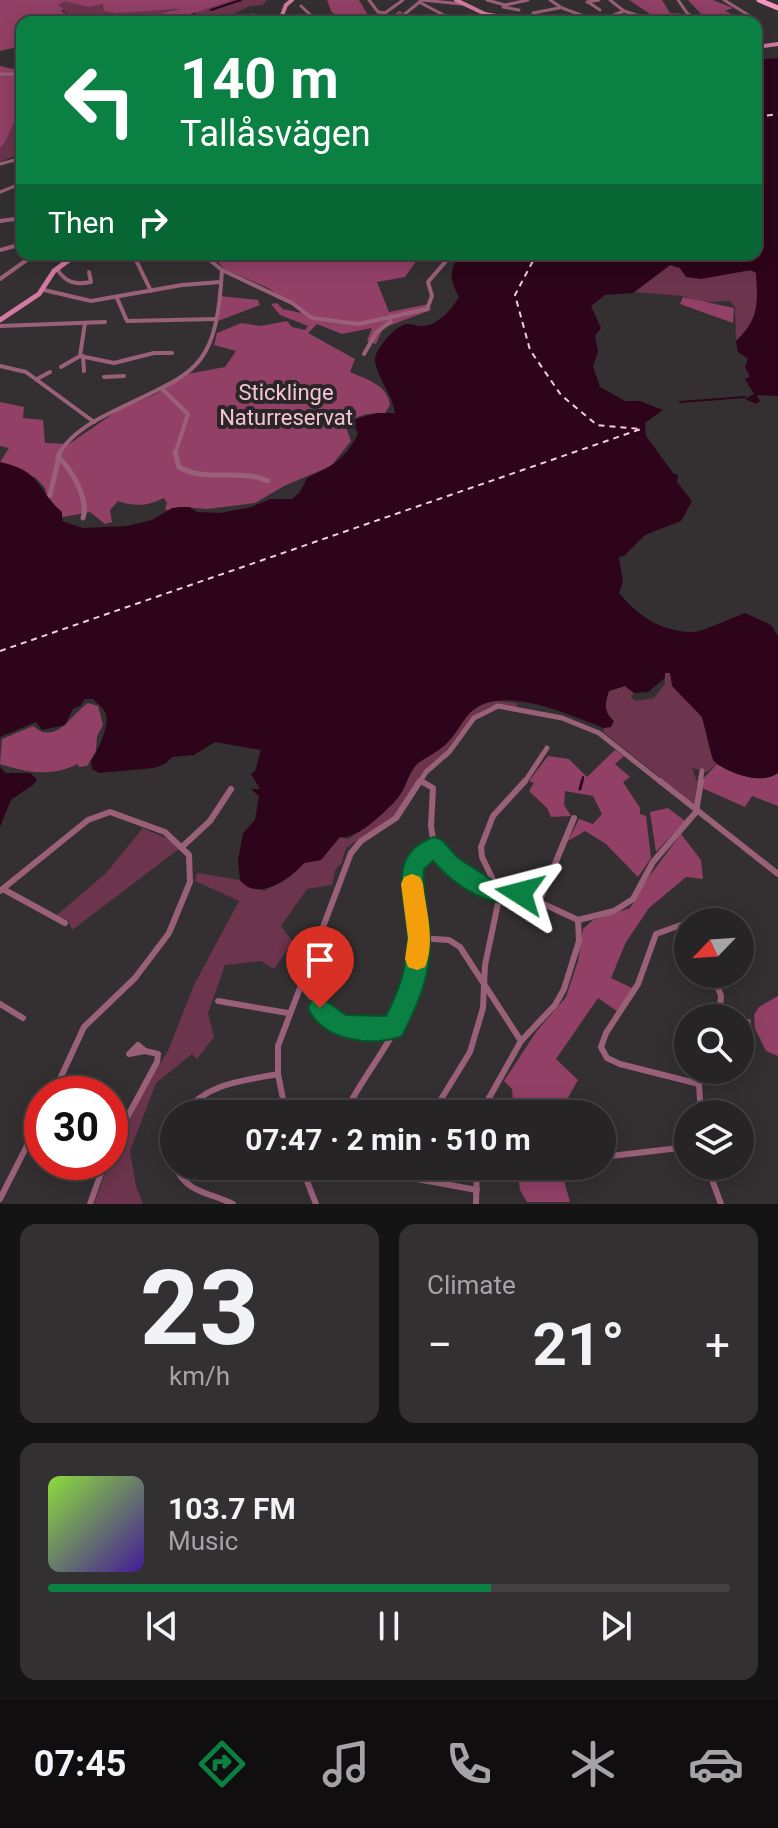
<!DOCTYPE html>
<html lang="en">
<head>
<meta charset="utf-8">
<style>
	body { margin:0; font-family:Roboto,sans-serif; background:#333032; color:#f1f3f6; height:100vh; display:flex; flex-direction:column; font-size:30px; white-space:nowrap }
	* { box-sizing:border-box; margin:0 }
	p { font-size:26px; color:#a4a4a7 }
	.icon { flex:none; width:44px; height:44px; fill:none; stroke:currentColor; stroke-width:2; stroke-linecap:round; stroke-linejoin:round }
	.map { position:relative; height:1204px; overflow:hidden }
	.drawer { display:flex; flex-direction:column; gap:20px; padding:20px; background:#151414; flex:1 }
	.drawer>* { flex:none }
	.top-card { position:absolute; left:16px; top:16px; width:746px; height:244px; border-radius:16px; box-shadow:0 4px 20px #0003,0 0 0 2px #434142; background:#0b8043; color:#fff; overflow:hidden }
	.needle { width:52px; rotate:245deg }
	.buttons { position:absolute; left:674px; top:908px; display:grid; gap:16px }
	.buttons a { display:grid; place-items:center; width:80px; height:80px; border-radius:50%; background:#272425; box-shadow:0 4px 20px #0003,0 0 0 2px #434142; font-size:40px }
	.speed { position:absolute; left:24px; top:1076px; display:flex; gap:16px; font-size:40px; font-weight:700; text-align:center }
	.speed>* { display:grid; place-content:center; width:104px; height:104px; border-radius:50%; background:#272425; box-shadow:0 4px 20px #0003,0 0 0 2px #434142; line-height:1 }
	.speed .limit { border:12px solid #d22; background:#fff; color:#111 }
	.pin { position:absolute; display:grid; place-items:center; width:68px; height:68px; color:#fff; margin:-82px -34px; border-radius:50% 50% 50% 0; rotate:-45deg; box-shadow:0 0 8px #0007 }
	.pin .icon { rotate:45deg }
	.me { position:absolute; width:88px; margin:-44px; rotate:279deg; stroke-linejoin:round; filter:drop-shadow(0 0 6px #0008) }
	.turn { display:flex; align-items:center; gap:28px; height:168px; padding:0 32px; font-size:36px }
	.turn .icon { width:104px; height:104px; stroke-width:2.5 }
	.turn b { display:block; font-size:56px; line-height:68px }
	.then { display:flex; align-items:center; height:76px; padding:0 32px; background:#0003; gap:16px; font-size:30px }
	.big { font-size:60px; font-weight:700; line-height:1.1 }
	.drawer .card { flex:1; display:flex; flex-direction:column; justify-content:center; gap:12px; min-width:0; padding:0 28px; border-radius:16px; background:#333032 }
	.drawer .dial { align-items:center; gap:0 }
	.dial b { font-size:104px; line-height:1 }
	.song { display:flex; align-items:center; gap:24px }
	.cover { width:96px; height:96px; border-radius:12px; background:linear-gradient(135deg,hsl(90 70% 55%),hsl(260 70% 35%)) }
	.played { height:8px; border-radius:4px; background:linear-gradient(90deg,#0b8043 65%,#434142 65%) }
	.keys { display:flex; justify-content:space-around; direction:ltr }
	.heat { display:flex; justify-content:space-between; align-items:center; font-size:44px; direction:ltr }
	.drawer .tiles { flex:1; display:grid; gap:20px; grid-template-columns:1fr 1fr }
	.card:last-child { grid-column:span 2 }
	.trip { position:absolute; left:160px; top:1100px; width:456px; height:80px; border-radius:40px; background:#272425; box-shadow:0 4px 20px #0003,0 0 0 2px #434142; font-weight:700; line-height:80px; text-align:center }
	.tabs { display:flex; height:128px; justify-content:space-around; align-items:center; background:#100e0f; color:#a4a4a7 }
	.tabs .icon { width:56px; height:56px }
	.tabs .current { color:#0b8043 }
	.tabs b { font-size:36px; color:#f1f3f6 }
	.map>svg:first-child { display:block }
	.green { fill:#6c344d }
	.forest { fill:#924066 }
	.water { fill:#2d0419 }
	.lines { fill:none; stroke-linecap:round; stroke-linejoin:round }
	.stream-far1 { stroke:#2d0419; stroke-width:2 }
	.stream { stroke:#2d0419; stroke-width:3 }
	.ferry { stroke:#fac9db; stroke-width:2; stroke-dasharray:6 5; stroke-linecap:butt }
	.street-far3 { stroke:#9a6078; stroke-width:3 }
	.street-far2 { stroke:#9a6078; stroke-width:4 }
	.street-far1 { stroke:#9a6078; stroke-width:5 }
	.street { stroke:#9a6078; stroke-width:6 }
	.secondary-far1 { stroke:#d479a0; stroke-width:4 }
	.secondary { stroke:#d479a0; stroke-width:5 }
	.primary { stroke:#f496bd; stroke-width:5 }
	.route { fill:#0b8043; stroke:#07532c; stroke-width:2 }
	.slow { fill:#f59e0b }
	.labels { text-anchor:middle; stroke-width:8; stroke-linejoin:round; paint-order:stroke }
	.park-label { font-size:22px; fill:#f4c4d6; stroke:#2a2627 }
</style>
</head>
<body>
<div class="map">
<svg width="778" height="1204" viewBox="0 0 778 1204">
	<rect width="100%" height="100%" fill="#343031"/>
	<!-- green -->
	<g class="green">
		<polygon points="70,0 88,7 103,4 106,7 104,9 181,10 163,13 149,22 192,14 233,0 267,0 262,5 250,6 223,19 226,22 81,22 59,8 59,3"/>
		<path d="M22,113v40l-22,9v-14c11,-10 10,-26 22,-35z"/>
		<path d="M670,265l10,3 6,9c19,2 57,-13 70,-4 2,30 4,47 -20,68l-1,-34 -5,-6 -28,1 -19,-6 -48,-4z"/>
		<path d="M664,673h7c4,21 18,25 29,42 9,14 5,35 17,49l-10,8 -15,-4 5,14 -2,23 -92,-73 1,-4 7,-2 -7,-24 5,-11 16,-5 9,7 -3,5 5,3 18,-3 11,-14z"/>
		<polygon points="496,701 517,703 517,707 491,706 473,716 443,755 422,773 394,816 346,848 341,864 335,870 332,885 307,889 281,926 293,942 274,969 261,961 225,965 208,1013 214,1037 197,1059 192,1054 156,1083 130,1151 136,1186 143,1204 94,1204 125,1119 168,1051 194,985 239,901 195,881 197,873 240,880 248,887 264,891 291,875 304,863 320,860 340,837 348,839 368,826 396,800 416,765 449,741 466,715 483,704"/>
		<polygon points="143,828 168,839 179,849 72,930 68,920 57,915 106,873"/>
	</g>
	<!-- forest -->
	<g class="forest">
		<polygon points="0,0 233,0 192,14 148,22 163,13 180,9 115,13 104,11 103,4 89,7 65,1 58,5 63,9 61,11 81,22 22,22 22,46 0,51"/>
		<polygon points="327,0 359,0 368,15 389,19 399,11 403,12 392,22 342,22 331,11"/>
		<polygon points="629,0 662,0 670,13 686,14 699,22 659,20"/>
		<path d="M688,0h25l20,8 -8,3 13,6c-14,7 -24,0 -38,3l-4,-2 7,-2z"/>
		<path d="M0,66l22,5v20l-4,7 4,15c-12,9 -11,25 -22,35z"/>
		<path d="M204,254l238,1 -8,7 -17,-2 -12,17 -28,5 12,30 40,-8 2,6 -48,18 -7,16 -9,-3 5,-13 -30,6 -25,-10 -9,9 47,26 -5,13c16,7 38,13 40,33l-5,8 -19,1 -22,8 7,19 -20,25 -47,20 -29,17 -48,6 -27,-2 -12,4 -3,-2 2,-6 -3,-5c-17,8 -28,9 -46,3l-8,9 2,12 -7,2 -15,-12 -27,5 -15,-17 -3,-12 -9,-10 -36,-16 9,-14 -9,-2v-44l24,5 -1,11 20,2 2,23 24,1 51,-35 36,-15 31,-20 38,-7 11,-16 -22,-6 3,-12 24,-10 20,3 26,-5 5,6 13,3 3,-4 -28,-11 -9,-11 6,-1 6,6 18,4 -3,-5 -30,-20 -44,-19 -6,-7z"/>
		<polygon points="220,296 258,300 260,305 218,321"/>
		<polygon points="683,297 734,308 733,323 680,304"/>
		<path d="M88,703l10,3 5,19 -6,11 -1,15 -9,15 -8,1 -1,-3c-27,13 -50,9 -78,0l2,-25 31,-13c24,20 37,-11 55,-23z"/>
		<polygon points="615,750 624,756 615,764 630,777 623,782 640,808 640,814 646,816 651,858 638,877 606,844 585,831 568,841 579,819 593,824 602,814 593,796 565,791 564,805 571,816 551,817 547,808 529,791 534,783 529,781 548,756 569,759 587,777"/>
		<path d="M717,764c16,10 43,21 61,9v33l-26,-10 -7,11 -43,-19 -1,-7z"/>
		<polygon points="668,808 685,821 656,852 650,812"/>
		<polygon points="681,834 701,860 703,879 686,877 649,908 626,942 611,978 632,988 617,1011 598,998 556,1059 578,1080 559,1114 514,1114 512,1089 504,1081 536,1032 566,997 578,961 583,929 593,920 630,908 648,878"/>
		<polygon points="778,996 778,1056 766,1051 755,1029 754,1015 759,1007"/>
		<polygon points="517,1166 560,1166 570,1202 527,1202 520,1190"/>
	</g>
	<!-- water -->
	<g class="water">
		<path d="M778,58v338l-21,-1 3,6 -4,3 -11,-5 9,-5 -9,-15 5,-2 -5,-10 3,-8 -10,-7 -2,-11c23,-22 22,-37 20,-68l-5,-3 -50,9 -15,-2 -6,-9 -10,-3 -37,28 -28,2 -14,11 10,22 -6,8 3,16 -5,14 7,21 25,14h15l23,9 -18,13 1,13 27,37 5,2 -1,7 15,19 -11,20 -36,14 -21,21 -5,1 4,25 -4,11c19,23 44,40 75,39 9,-1 41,-15 51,-19l26,12 7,11v137c-17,12 -45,1 -61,-9l-4,-4 -11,-43 -30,-31 -2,-13h-5v5l-17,14 -14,1 -9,-7 -16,5c-4,13 -6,20 5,30l-3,6 -7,1c-32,-12 -84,-36 -118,-25 -21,7 -24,25 -38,39 -8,9 -20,14 -30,21 -10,8 -11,25 -21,36 -11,12 -40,41 -57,38l-19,23 -17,3c-14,17 -47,39 -64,17l-2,-20 5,-27 12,-13 4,-24 -8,-7h9l-9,-15 4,-3 6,-21 -46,-8 -21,13 -22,2 -7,7 -11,4 -55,5 -7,-4 -1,-8c6,-8 19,-37 15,-47 -2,-6 -9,-10 -13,-15h-8l-5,7 -7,3 -8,16 -23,5 -6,-8 -36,15v-275c42,9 36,27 62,50v9l21,7 44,-2 25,-6 20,-12 9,-1h9l7,5 23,1 31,-6 19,-8h22l8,-7 7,-14c26,-13 37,-17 51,-44l-6,-14 25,-7h18c-3,-20 -16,-32 -20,-51 -2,-11 18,-33 28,-37 7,-3 11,1 18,1 16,1 31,-17 38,-29 -9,-16 -12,-30 4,-43h293v-194z"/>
		<polygon points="0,767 6,773 30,773 37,779 33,785 11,800 0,827"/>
	</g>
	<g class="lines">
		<!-- stream-far1 -->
		<g class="stream-far1">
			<polyline points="211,10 241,0"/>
			<polyline points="162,22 195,14"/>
			<polyline points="680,402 745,397"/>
			<polyline points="582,783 583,777"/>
		</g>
		<!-- stream -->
		<polyline class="stream" points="580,789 582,781"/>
		<!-- ferry -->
		<g class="ferry">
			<polyline points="756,117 778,114"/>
			<polyline points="0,651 641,429 597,425 561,395 530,350 515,295 535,257 540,254"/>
		</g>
		<!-- street-far3 -->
		<g class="street-far3">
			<polyline points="369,0 378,12 385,13 403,0"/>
			<polyline points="487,0 505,5 528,0"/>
			<polyline points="550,0 562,8 600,22"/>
			<polyline points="610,0 624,11 658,22"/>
			<polyline points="678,0 687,13 701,22"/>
			<polyline points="724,0 750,16 753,22"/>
			<polyline points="419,2 457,22"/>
			<polyline points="587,2 599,0"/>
			<polyline points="588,2 600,10"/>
			<polyline points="301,6 318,22"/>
			<polyline points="503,7 519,10"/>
			<polyline points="533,13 559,8"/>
			<polyline points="281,18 303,22"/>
			<polyline points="606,18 624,11"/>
			<polyline points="236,22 253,15 271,18"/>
			<polyline points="395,22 422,0 462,4"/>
			<polyline points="0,74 22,74"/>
			<polyline points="0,164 22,158"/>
			<polyline points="0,192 15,186 22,169"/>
		</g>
		<!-- street-far2 -->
		<g class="street-far2">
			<polyline points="0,221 22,218"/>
			<polyline points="0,250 22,244"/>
			<polyline points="133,254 151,291"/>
			<path d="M57,269c9,14 18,16 34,13l-2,-10"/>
			<polyline points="222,270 292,303 312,318 359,324 427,309 432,296 428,282 452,254"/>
			<polyline points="0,279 35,254"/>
			<polyline points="44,290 91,301 182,285 220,282"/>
			<polyline points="117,298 127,321 216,319"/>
			<polyline points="85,323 80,356 114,363 154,353 172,353"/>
			<polyline points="0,326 105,322"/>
			<polyline points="364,354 376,333 390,322 391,316"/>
			<polyline points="83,356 84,371"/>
			<polyline points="0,366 26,372 94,422"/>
			<polyline points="61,367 80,356"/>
			<polyline points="104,377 124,376"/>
			<polyline points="37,379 50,372"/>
			<polyline points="162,389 188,414 175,454"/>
			<path d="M59,454c10,-18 29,-30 47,-39 86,-44 110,-37 116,-145l-20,-16"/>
		</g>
		<!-- street-far1 -->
		<g class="street-far1">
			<path d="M175,452l4,15c27,16 61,1 89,14"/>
			<path d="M58,457c14,13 31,42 25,61"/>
			<polyline points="50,495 60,452"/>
			<polyline points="421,781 424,783"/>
			<polyline points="419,783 426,772 449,752 474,718 498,706 562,718 599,733 662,783"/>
			<polyline points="524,783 547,748"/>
			<polyline points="700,783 702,771"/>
		</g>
		<!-- street -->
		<g class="street">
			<polyline points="421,781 433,788 431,826 434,846 450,865 491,892 520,893 578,920"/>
			<polyline points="660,781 778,874"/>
			<polyline points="183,846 210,821 231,789"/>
			<polyline points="3,889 65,923"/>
			<polyline points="0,891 88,820 110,812 165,832 189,855 190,882 169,933 135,978 84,1027 53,1094"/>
			<polyline points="540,900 574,818"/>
			<polyline points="689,922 656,934 638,984 606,1033 601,1047 607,1058 620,1064 699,1084"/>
			<polyline points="419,938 449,940 460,947 521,1041"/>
			<polyline points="713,974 721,996 719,1018"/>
			<path d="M301,985c31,38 43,44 92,43"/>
			<polyline points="218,1001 288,1013"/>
			<polyline points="0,1004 23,1018"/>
			<polyline points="740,1032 747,1030 748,1022"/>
			<polygon points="138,1045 145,1051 129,1054"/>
			<path d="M183,1114c24,-31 59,-33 95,-40"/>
			<polyline points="286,1114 278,1074 278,1046 351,853 361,841 396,818 420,781"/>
			<path d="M344,1114c23,-46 66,-91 72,-143 5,-36 -4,-71 -2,-106l20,-19"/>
			<polyline points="432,1114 470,1052 483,1008 485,965 500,894 482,857 481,847 493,816 525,781"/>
			<polyline points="480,1114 521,1041 555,1005 564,989 579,941 578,920 614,911 633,899 653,862 696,812 701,781"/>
			<polyline points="701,1114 699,1084 703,1070"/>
			<polyline points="174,1142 174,1161"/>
			<polyline points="110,1149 157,1062 158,1054 145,1051"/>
			<polyline points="602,1157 688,1147"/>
			<path d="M175,1166c11,27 34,26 58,38"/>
			<polyline points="301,1166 316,1204"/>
			<polyline points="345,1166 477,1190"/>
			<polyline points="707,1166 721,1204"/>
			<polyline points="0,1199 42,1116"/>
			<polyline points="90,1204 105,1162"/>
			<polyline points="476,1204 477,1166"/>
		</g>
		<!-- secondary-far1 -->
		<g class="secondary-far1">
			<polyline points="456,0 485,14 530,22"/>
			<polyline points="271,22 281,18 286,5 292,0"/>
			<polyline points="756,47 778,44"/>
		</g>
		<!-- secondary -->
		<polyline class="secondary" points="0,320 39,294 54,271 77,254"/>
		<!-- primary -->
		<polyline class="primary" points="759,0 778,8"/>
	</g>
	<!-- route -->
	<path class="route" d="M434,837l8,3 16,18 37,24 33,4 4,7 -4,7c-35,13 -73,-14 -95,-39l-9,8c-2,24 6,46 6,70 1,37 -12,65 -28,97 -31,12 -80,4 -94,-28l4,-8 8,-3 26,18 40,1c13,-25 21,-48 21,-77 1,-38 -24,-84 27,-102z"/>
	<!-- slow -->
	<path class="slow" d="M412,874l8,3 3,7c3,26 13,58 2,83l-8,3 -9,-3 -3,-8 3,-21 -7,-54 3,-7z"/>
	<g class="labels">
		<!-- park labels -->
		<g class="park-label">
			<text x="286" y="400">Sticklinge<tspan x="286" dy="25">Naturreservat</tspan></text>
		</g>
	</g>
</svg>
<div class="buttons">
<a><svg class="needle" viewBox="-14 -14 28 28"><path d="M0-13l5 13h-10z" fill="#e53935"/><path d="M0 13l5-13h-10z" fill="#a4a4a7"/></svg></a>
<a><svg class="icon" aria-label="search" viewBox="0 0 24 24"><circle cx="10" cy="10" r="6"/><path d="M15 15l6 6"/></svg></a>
<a><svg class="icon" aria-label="layers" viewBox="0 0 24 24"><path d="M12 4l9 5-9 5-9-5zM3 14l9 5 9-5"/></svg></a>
</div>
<div class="speed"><div class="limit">30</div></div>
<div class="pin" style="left:320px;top:1008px;background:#d93025"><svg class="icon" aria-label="arrive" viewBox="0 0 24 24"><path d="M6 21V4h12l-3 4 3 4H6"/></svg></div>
<svg class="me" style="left:520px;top:893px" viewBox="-20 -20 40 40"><path d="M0-17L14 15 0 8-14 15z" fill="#0b8043" stroke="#fff" stroke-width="4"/></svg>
<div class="trip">07:47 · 2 min · 510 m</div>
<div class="top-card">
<div class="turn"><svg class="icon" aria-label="left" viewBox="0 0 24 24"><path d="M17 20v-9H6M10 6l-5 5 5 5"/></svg><div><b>140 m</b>Tallåsvägen</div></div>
<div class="then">Then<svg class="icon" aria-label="right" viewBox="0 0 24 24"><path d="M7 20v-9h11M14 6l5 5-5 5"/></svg></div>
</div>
</div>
<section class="drawer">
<div class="tiles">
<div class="card dial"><b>23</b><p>km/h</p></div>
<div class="card"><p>Climate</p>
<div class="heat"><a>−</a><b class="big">21°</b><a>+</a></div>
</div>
<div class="card">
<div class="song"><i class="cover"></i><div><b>103.7 FM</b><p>Music</p></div></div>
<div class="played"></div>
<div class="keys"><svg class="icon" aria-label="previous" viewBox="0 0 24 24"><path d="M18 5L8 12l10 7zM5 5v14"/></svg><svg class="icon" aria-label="pause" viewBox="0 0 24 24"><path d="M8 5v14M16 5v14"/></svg><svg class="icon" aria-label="next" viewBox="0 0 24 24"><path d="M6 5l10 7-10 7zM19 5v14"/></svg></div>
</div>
</div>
</section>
<nav class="tabs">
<b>07:45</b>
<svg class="icon current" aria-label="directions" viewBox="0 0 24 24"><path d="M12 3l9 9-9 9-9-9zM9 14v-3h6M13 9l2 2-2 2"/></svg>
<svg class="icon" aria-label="music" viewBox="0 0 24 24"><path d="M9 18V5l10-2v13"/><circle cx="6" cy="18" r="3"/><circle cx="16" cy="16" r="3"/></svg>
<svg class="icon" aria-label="phone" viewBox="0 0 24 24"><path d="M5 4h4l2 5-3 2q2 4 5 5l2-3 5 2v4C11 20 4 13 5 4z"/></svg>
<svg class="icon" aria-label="climate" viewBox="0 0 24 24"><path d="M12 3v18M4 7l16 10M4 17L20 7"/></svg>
<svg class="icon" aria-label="car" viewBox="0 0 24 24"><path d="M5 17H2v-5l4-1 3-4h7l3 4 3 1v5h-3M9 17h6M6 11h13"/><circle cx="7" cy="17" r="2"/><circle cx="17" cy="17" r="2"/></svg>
</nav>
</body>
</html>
